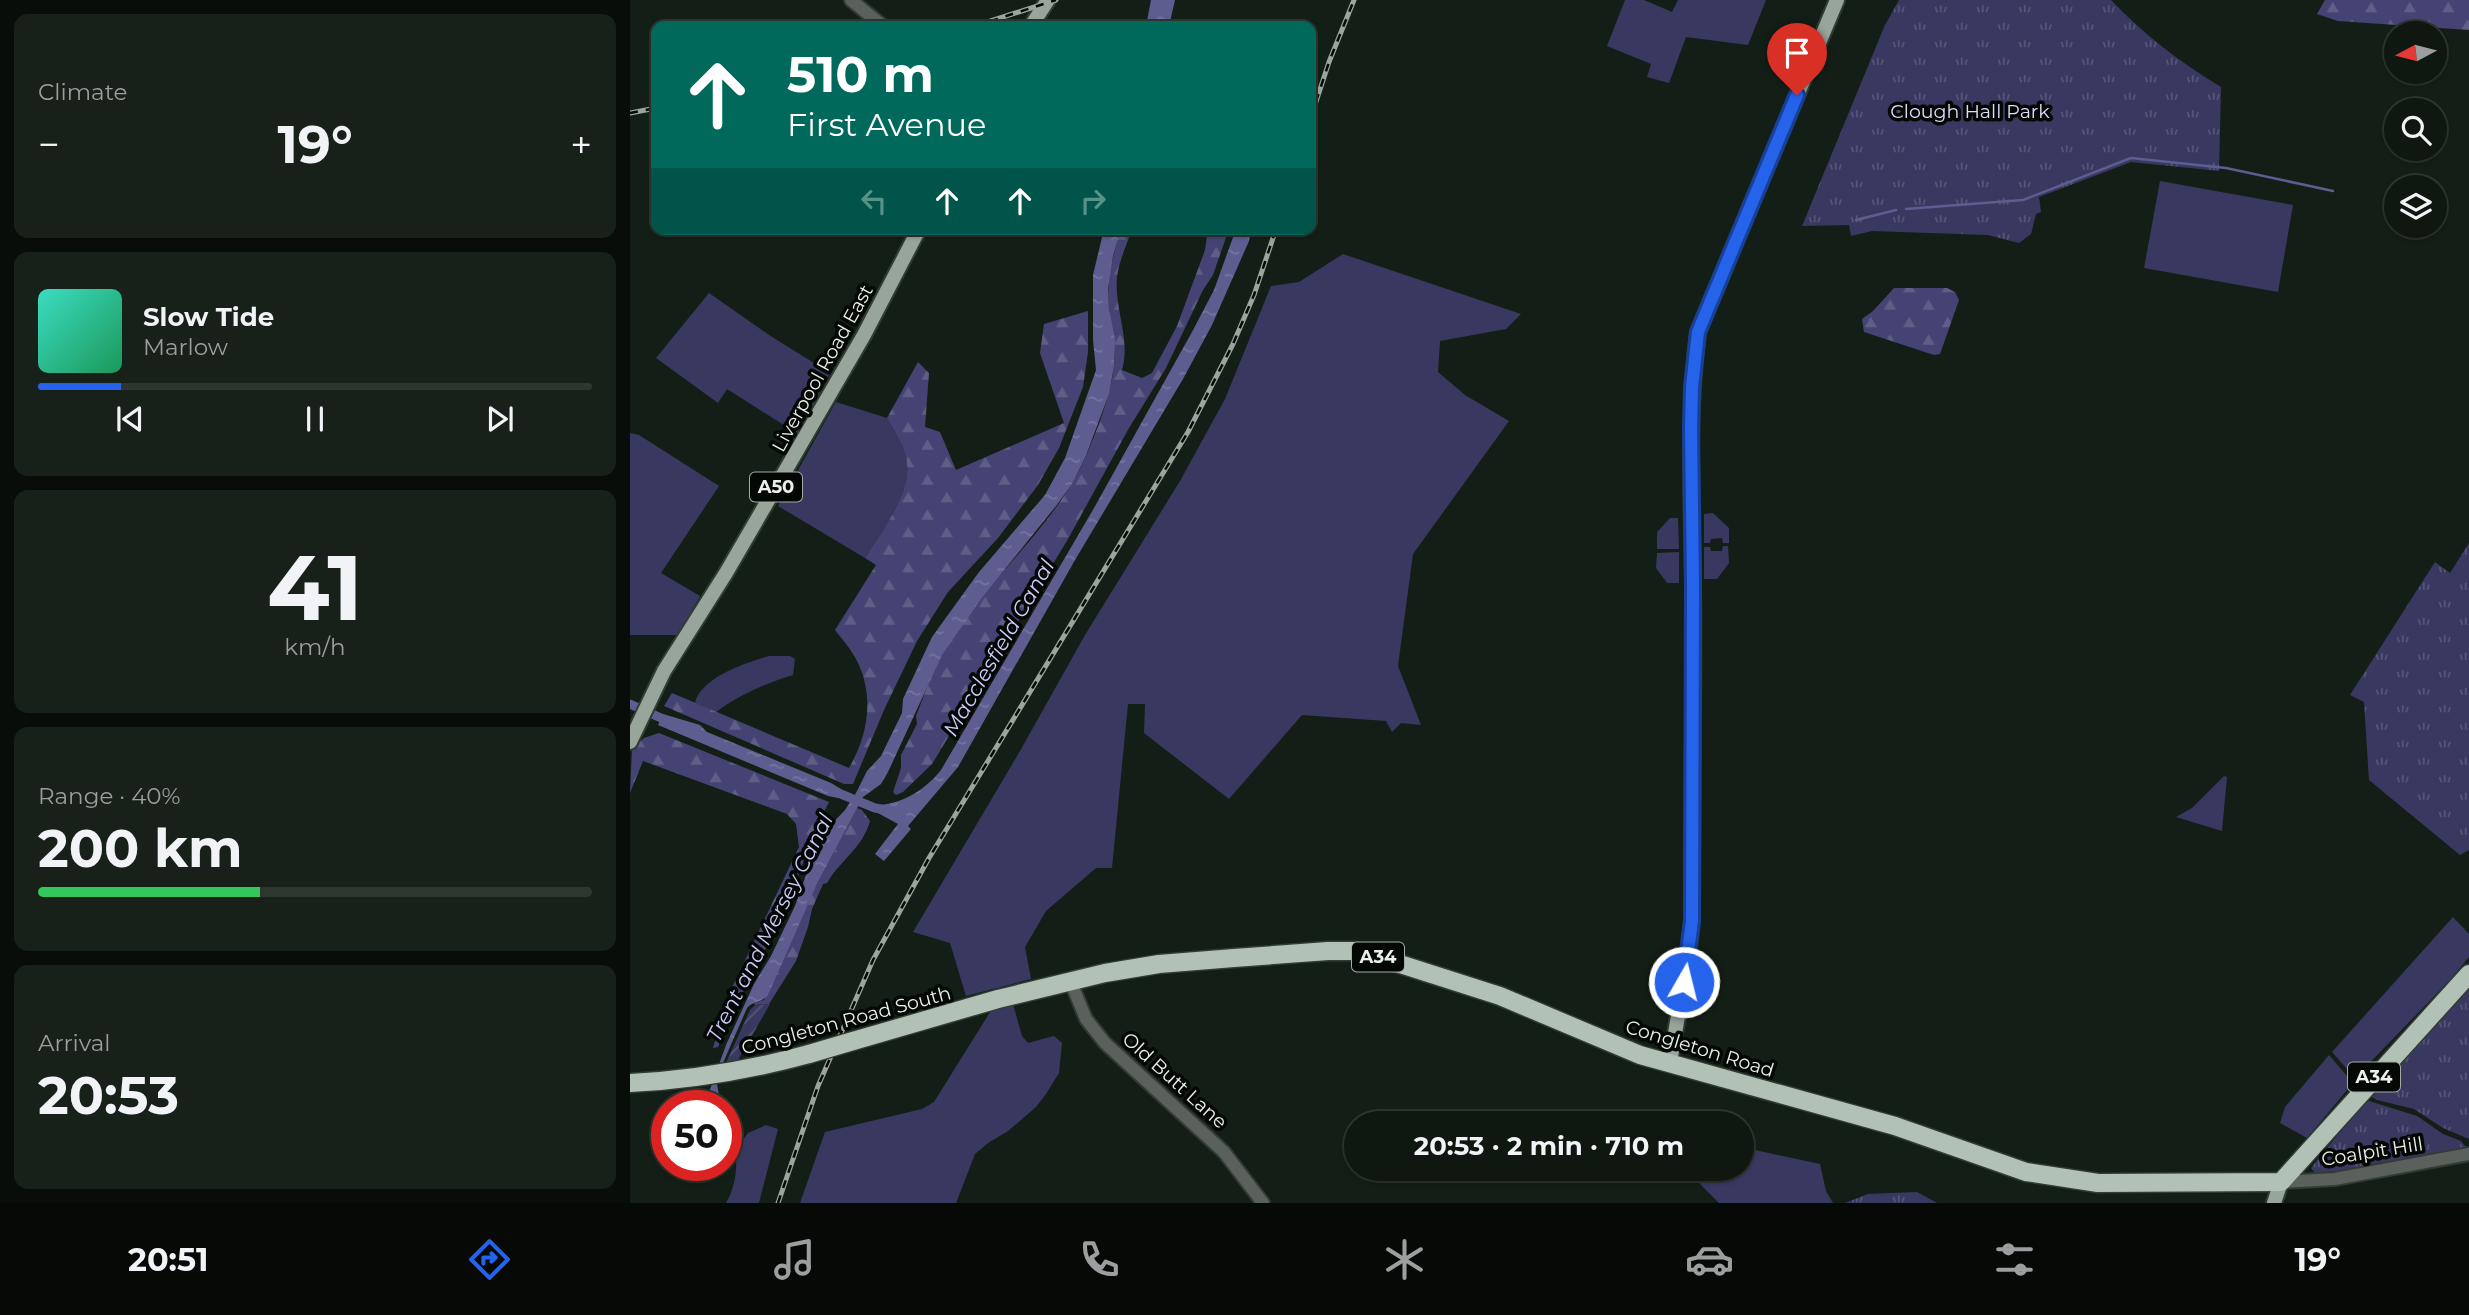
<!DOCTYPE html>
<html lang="en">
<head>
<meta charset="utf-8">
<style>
	body { margin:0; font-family:Montserrat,sans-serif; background:#172019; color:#f1f3f6; height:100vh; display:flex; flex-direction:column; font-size:26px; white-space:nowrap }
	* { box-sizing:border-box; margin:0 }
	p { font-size:23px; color:#9b9f9f }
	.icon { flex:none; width:38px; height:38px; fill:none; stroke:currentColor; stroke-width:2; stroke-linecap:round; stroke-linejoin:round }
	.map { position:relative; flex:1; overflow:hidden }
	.panel { display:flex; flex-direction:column; gap:14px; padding:14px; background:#080d09; width:630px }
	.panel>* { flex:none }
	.hud { position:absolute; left:21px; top:21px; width:665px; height:214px; border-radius:14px; box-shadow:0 2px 5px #0004,0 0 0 2px #2e3630; background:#00695c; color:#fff; overflow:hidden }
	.needle { width:46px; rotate:263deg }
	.tools { position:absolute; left:1754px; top:21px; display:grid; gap:14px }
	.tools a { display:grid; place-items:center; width:63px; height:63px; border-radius:50%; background:#0e1710; box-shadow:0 2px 5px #0004,0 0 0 2px #2e3630; font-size:35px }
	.speed { position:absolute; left:21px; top:1090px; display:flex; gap:14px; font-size:35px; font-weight:700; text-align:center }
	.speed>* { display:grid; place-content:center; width:91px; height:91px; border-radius:50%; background:#0e1710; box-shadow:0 2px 5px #0004,0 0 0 2px #2e3630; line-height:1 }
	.speed .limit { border:10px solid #d22; background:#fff; color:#111 }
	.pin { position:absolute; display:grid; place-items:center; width:60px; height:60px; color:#fff; margin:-72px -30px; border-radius:50% 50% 50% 0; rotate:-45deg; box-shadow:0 0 7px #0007 }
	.pin .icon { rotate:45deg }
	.me { position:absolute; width:77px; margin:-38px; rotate:8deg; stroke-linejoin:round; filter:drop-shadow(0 0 5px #0008) }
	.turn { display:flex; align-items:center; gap:24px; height:147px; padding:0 21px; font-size:32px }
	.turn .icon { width:91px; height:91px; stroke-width:2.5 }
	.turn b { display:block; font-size:49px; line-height:60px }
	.lanes { display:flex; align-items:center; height:66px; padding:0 21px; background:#0003; justify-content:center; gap:35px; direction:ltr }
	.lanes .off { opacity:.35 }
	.big { font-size:52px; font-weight:700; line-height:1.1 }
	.panel .widget { flex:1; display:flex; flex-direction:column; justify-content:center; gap:10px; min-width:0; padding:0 24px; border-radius:14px; background:#172019 }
	.panel .dial { align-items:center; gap:0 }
	.dial b { font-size:91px; line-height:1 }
	.song { display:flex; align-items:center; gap:21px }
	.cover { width:84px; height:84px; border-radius:10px; background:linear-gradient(135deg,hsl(170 70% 55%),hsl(150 70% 35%)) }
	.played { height:7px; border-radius:4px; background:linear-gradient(90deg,#2563eb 15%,#2e3630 15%) }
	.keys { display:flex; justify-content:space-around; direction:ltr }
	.heat { display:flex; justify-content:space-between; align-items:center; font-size:38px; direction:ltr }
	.charge { height:10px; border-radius:5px; background:linear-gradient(90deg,#34c759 40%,#2e3630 0) }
	.trip { position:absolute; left:714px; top:1111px; width:410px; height:70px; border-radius:35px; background:#0e1710; box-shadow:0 2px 5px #0004,0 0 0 2px #2e3630; font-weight:700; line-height:70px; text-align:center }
	.tab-bar { display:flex; height:112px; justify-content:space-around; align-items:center; background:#060906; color:#9b9f9f }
	.tab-bar .icon { width:49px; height:49px }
	.tab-bar .selected { color:#2563eb }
	.tab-bar b { font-size:32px; color:#f1f3f6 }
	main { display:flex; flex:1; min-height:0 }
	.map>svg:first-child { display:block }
	.grass { fill:#393861 }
	.forest { fill:url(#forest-firs) }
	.park { fill:url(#park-tufts) }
	.garden { fill:url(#garden-furrows) }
	.water { fill:url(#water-ripples) }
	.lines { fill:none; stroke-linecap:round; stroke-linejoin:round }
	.stream { stroke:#5d5d90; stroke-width:2.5 }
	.canal { stroke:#5d5d90; stroke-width:9 }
	.minor-casing { stroke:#313c34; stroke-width:16 }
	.major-casing { stroke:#313c34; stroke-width:18 }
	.highway-casing { stroke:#313c34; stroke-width:21 }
	.minor { stroke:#5a605b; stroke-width:12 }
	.major { stroke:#98a59b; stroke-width:14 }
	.highway { stroke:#b1c1b5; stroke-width:18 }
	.rail-casing { stroke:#9ca59d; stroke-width:5 }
	.rail { stroke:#040805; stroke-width:2.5; stroke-dasharray:8; stroke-linecap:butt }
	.highway-bridge-casing { stroke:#313c34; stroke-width:21; stroke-linecap:butt }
	.highway-bridge { stroke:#b1c1b5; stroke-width:18 }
	.route-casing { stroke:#184099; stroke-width:18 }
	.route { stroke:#2563eb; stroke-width:12 }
	.labels { text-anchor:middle; stroke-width:7; stroke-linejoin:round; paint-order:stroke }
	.shield { fill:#040805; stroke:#a4aaa5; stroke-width:2 }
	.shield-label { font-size:18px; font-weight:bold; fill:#e8f0e9 }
	.park-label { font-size:19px; fill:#dcddfe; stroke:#040805 }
	.street-label { font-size:19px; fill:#e8f0e9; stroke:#040805 }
	.water-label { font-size:21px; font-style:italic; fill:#cccdfd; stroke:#040805 }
</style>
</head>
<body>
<main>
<section class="panel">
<div class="widget"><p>Climate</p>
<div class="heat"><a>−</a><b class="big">19°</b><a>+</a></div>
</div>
<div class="widget">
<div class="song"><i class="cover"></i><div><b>Slow Tide</b><p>Marlow</p></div></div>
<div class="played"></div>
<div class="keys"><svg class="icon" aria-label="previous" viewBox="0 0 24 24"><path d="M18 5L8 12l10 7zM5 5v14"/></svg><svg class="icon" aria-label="pause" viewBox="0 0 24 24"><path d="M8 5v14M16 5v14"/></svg><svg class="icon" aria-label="next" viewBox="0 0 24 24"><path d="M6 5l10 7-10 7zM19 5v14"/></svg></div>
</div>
<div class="widget dial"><b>41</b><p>km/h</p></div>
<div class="widget"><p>Range · 40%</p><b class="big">200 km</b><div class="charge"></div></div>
<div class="widget"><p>Arrival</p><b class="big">20:53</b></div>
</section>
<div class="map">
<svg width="1839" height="1203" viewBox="0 0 1839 1203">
	<defs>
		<pattern id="forest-firs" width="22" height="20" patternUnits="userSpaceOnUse" patternTransform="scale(1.75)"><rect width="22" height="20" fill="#444373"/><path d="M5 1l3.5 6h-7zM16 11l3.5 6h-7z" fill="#5f5e87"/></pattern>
		<pattern id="park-tufts" width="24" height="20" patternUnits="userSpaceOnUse" patternTransform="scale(1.75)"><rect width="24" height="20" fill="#393861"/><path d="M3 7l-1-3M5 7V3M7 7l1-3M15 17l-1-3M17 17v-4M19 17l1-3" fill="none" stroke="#565578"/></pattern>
		<pattern id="garden-furrows" width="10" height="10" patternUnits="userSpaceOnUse" patternTransform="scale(1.75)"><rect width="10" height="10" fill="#393861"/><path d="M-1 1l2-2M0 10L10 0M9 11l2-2" fill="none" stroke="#565578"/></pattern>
		<pattern id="water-ripples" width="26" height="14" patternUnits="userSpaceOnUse" patternTransform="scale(1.75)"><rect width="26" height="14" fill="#5d5d90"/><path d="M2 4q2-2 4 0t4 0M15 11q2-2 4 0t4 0" fill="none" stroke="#7475a0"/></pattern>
	</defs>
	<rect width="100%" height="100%" fill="#131f16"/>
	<!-- grass -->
	<g class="grass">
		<polygon points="995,0 1014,0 1042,12 1048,0 1136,0 1118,45 1056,37 1039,83 1017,77 1021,64 977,46"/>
		<polygon points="1530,181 1663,205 1648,292 1514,268"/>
		<polygon points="713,254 891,314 876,329 810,341 808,372 835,395 879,421 783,554 768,666 791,725 771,723 762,732 756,721 672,715 599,799 514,733 515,704 498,704 482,868 466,868 416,911 395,947 401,979 336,996 320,943 283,932 390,751 455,635 550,481 595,399 641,286 669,282"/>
		<polygon points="79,293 139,335 200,373 168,434 97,389 88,403 26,358"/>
		<path d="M206,402l51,16c7,13 16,26 19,40 8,32 -25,74 -41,100l-87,-52z"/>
		<polygon points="0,433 9,435 89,486 31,573 70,596 48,635 0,635"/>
		<polygon points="1083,513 1099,528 1099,543 1093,543 1092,538 1081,539 1080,543 1074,543 1074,514"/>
		<polygon points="1040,518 1048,518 1049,549 1027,549 1027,532"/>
		<polygon points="1093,546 1098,546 1099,563 1087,579 1074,579 1074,547 1080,547 1081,551 1092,551"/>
		<polygon points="1049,552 1049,583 1037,583 1026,568 1027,553"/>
		<path d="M139,656h21l5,3 -2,16c-29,9 -52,19 -77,37l-21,-9c6,-26 51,-40 74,-47z"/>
		<polygon points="1594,776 1597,777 1592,831 1546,817 1562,808"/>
		<polygon points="1823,917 1839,934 1839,957 1819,981 1725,1078 1702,1052"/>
		<polygon points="383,1004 392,1036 398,1043 424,1036 432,1043 429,1073 416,1094 406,1107 378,1131 358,1143 345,1154 326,1203 170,1203 195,1132 292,1109 304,1102 362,1009"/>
		<polygon points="1699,1055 1723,1083 1677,1138 1650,1123 1655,1107"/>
		<path d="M136,1125l12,4 -19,74h-33c9,-15 12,-34 9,-52l13,-18z"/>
		<polygon points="1111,1145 1125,1150 1190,1164 1196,1191 1203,1203 1089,1203 1069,1183 1046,1169 1111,1169"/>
	</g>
	<!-- forest -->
	<g class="forest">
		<polygon points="1695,0 1839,0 1839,30 1708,21 1687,14"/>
		<path d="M491,229h11c-5,15 -13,32 -15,48 -3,32 14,62 5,93l20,8 10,-5 25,-47 28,-76 3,-21h21l-16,46 -10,15 -37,78 -37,60 -61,111 -136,225 -29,28 -7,3 -3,-3 8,-24v-13l16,-31 -1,-8c6,-15 11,-30 17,-44 12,-27 32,-53 50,-76 35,-44 81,-88 103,-140 12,-29 25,-60 28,-91 2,-20 -4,-38 -5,-58 -3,-27 4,-52 12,-78z"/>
		<polygon points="1264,288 1317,288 1325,292 1329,300 1310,354 1304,355 1234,332 1232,319 1243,311"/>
		<path d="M458,311v41l-5,35 -24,61 -21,37 -40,53 -50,54 -31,49 -33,69 -31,74h-9l-180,-78 8,-13 177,75c20,-34 26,-75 6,-111 -5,-9 -13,-18 -20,-27l41,-65 -11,-7c16,-26 49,-68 41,-100 -3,-14 -12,-27 -19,-40l31,-56 11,11 -4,54 15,5 16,38 108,-47 -24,-70 4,-29z"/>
		<polygon points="29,733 199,802 183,834 158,906 104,1009 88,1047 83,1048 99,994 169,847 166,824 157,814 13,761 0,793 2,749 14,738"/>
		<path d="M227,808l5,2 8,11c-8,28 -29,38 -43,62l-4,1 -11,25 -4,18 -12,34 -27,43 -14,1 -1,-2 10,-3 53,-116z"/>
	</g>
	<!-- park -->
	<g class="park">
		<path d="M1269,0h212c32,34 70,63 110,87l-2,84 -88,-9 -92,35 2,15 -5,2 -5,20 -12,9 -31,-8 -116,-4 -21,5 -2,-11 -47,1 83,-201z"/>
		<polygon points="1839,543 1839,850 1830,855 1739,780 1734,702 1720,695 1805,562 1820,573"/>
		<polygon points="1839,988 1839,1139 1813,1128 1784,1109 1747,1100 1740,1096"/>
		<path d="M1736,1100l51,16 26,18 18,7 7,9 -129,23c-10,1 -22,5 -28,-5l3,-4z"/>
		<polygon points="1287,1192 1307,1203 1215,1203 1238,1194"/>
	</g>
	<!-- garden -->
	<polygon class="garden" points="140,1004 108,1060 96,1063 120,1010 125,1005"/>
	<!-- water -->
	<g class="water">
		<polygon points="521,0 545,0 539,26 516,26"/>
		<path d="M474,229h17l-8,27 -5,33 1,20 6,30 -1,27 -5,28 -24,64 -13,26 -16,22 -75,93 -39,56 -54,117 -7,12 -18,13 -46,87 -49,111c-6,8 -15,6 -21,13l-31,71 3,16 -3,11h-12l22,-61 28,-61 17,-28 24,-50 21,-59 12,-19 17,-18 11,-17 11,-22 14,-15 21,-43 1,-14 29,-62 47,-65 66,-77 20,-37 31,-88 -3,-30v-65z"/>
		<path d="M606,229h15l-2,12 -37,84 -29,54 -108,181 -117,207 -50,59 3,3 -27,32 -9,-7 23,-30 -22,-12 -1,-4 3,-3c25,-1 48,-16 63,-35l153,-262 98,-176 22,-42z"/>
		<polygon points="33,714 70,725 77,732 201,783 211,789 211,795 208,798 198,796 28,725"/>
	</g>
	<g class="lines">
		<!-- stream -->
		<g class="stream">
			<polyline points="1276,209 1393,200 1501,158 1596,168 1703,191"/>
			<polyline points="1226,220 1266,210"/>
		</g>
		<!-- canal -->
		<g class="canal">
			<polyline points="0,704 40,722"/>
			<polyline points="201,790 245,808 257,810"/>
		</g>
		<defs>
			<g id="minor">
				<polyline points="221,0 253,26"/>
				<polyline points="440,980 456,1019 475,1043 594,1152 633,1203"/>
				<polyline points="1651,1182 1705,1179 1839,1154"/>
			</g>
			<g id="major">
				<polyline points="401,26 418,0"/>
				<polyline points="0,742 34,671 96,573 234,335 289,229"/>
				<path d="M1040,1062l17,-98 5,-43c0,-111 2,-223 1,-335 -1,-85 -6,-169 5,-254l139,-332"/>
				<polyline points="1644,1203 1651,1182"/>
			</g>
			<g id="highway">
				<polyline points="223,1041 368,999 475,973 529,964 604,958 698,951 724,951 745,956 870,996 1010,1055 1265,1126 1396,1172 1468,1183 1651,1182 1839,974"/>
				<path d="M0,1083c61,-3 120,-13 179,-29"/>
			</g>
		</defs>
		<!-- minor casing -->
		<use href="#minor" class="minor-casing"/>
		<!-- major casing -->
		<use href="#major" class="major-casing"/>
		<!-- highway casing -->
		<use href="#highway" class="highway-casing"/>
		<!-- minor -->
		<use href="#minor" class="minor"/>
		<!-- major -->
		<use href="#major" class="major"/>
		<!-- highway -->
		<use href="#highway" class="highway"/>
		<defs>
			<g id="rail">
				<polyline points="345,26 426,0"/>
				<polyline points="0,113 26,108"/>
				<polyline points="681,117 699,62 724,0"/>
				<polyline points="148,1203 188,1086 243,960 299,858 558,432 603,344 624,295 646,229"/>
			</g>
		</defs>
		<!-- rail casing -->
		<use href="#rail" class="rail-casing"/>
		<!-- rail -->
		<use href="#rail" class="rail"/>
		<defs>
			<polyline id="highway-bridge" points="179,1054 223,1041"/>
		</defs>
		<!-- highway-bridge casing -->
		<use href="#highway-bridge" class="highway-bridge-casing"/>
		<!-- highway-bridge -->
		<use href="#highway-bridge" class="highway-bridge"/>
	</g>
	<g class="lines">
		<defs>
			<polyline id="route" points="1054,982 1062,921 1063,583 1061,428 1062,387 1068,332 1167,95"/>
		</defs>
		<!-- route casing -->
		<use href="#route" class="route-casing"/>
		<!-- route -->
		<use href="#route" class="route"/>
	</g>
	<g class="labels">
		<!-- shield labels -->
		<g class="shield">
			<rect x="120" y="472.5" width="52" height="29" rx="5"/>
			<rect x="722" y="942.5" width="52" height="29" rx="5"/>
			<rect x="1718" y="1062.5" width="52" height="29" rx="5"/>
		</g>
		<g class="shield-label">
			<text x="146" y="493">A50</text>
			<text x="748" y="963">A34</text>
			<text x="1744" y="1083">A34</text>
		</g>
		<!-- park labels -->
		<g class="park-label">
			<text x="1340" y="118">Clough Hall Park</text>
		</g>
		<!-- street labels -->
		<g class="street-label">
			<text transform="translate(192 368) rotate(-61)" y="7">Liverpool Road East</text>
			<text transform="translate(216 1020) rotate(-15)" y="7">Congleton Road South</text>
			<text transform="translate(1070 1048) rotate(17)" y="7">Congleton Road</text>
			<text transform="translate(545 1080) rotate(42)" y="7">Old Butt Lane</text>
			<text transform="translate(1742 1151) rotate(-9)" y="7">Coalpit Hill</text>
		</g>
		<!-- water labels -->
		<g class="water-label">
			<text transform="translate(369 648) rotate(-60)" y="7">Macclesfield Canal</text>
			<text transform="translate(140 928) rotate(-63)" y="7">Trent and Mersey Canal</text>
		</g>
	</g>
</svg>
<div class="tools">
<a><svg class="needle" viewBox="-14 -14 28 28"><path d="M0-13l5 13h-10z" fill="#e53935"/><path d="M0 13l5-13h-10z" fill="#9b9f9f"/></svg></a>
<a><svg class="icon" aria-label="search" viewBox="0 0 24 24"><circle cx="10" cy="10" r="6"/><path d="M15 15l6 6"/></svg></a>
<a><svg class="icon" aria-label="layers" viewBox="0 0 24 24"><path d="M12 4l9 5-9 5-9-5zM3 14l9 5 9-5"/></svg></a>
</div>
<div class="speed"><div class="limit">50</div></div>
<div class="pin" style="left:1167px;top:95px;background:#d93025"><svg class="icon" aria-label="arrive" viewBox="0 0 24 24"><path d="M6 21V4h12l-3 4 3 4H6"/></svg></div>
<svg class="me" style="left:1054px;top:982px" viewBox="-20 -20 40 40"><circle r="17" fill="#2563eb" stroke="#fff" stroke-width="3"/><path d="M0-11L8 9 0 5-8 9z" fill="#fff"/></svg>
<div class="trip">20:53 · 2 min · 710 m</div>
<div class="hud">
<div class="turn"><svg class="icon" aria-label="ahead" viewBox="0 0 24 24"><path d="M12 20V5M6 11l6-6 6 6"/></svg><div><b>510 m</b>First Avenue</div></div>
<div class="lanes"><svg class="icon off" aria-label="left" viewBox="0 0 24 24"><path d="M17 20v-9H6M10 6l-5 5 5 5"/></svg><svg class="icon" aria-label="ahead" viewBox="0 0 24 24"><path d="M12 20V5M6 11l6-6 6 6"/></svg><svg class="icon" aria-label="ahead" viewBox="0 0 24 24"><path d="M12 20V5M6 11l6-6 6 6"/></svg><svg class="icon off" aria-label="right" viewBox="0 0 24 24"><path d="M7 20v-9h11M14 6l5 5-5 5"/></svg></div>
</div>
</div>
</main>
<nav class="tab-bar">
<b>20:51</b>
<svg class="icon selected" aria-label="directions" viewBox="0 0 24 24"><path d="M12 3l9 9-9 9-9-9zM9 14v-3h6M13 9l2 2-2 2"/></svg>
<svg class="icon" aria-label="music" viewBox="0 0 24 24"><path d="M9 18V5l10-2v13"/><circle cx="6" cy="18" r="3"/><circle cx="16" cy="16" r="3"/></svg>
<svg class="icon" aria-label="phone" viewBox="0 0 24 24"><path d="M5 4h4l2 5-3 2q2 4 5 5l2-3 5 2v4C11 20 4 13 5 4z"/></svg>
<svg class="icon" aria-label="climate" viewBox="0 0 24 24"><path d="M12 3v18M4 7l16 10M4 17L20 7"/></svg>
<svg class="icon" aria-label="car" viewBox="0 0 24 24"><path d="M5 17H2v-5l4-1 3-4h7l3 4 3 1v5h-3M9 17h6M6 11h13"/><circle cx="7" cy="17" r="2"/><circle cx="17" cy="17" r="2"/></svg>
<svg class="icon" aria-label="filters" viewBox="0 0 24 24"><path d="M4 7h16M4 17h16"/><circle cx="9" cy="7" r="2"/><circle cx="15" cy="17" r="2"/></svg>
<b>19°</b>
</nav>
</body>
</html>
